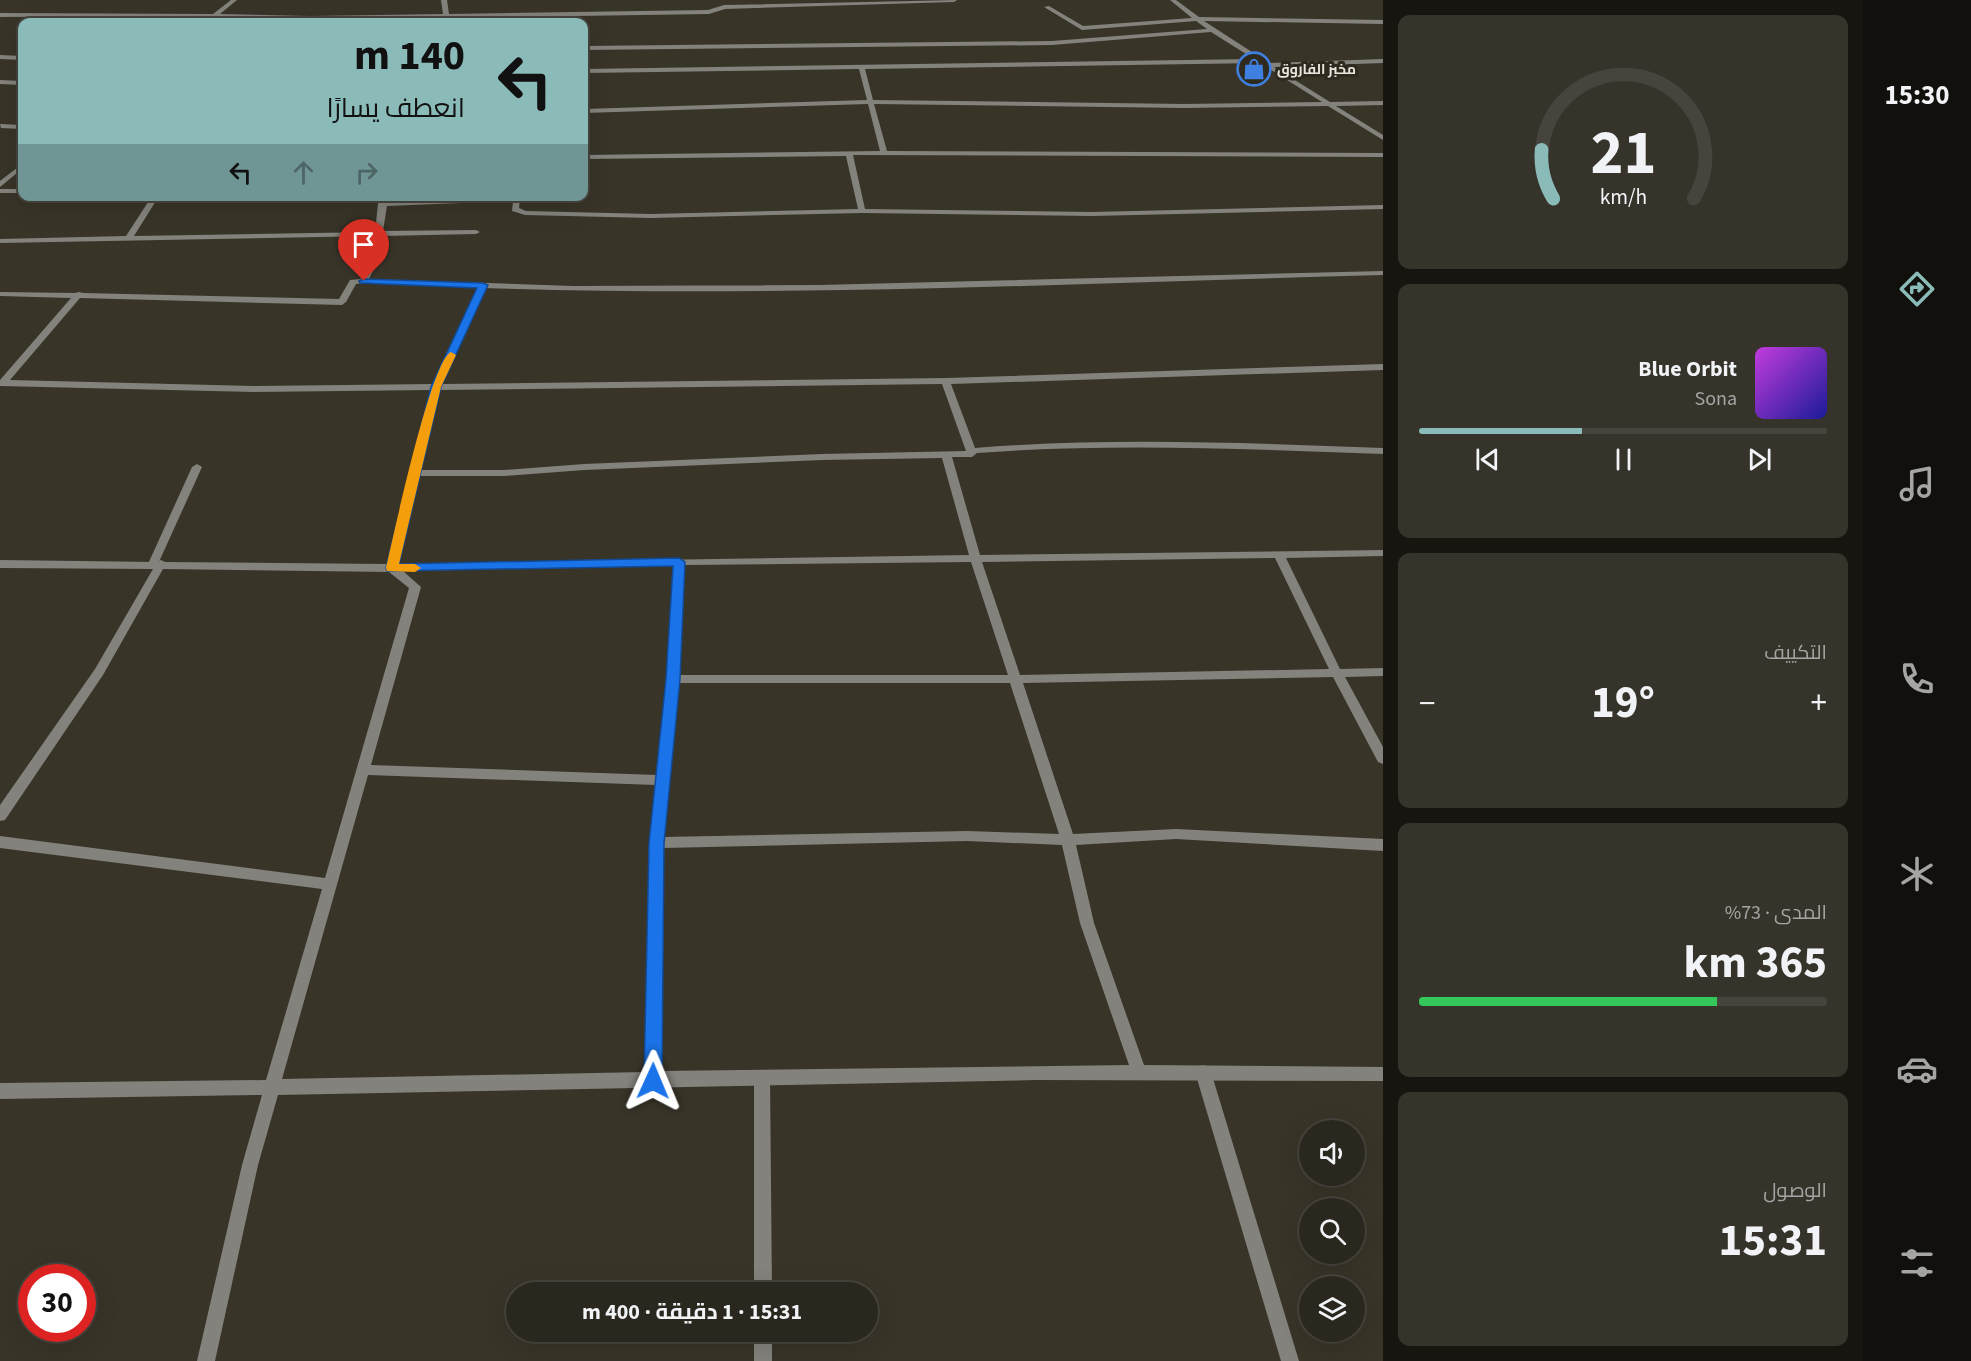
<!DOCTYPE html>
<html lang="ar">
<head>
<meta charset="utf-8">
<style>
	body { margin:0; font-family:"Source Sans 3",Cairo,sans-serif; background:#36332b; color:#f1f3f6; direction:rtl; height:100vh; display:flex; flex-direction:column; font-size:22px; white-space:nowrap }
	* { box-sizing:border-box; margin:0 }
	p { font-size:20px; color:#a5a5a4 }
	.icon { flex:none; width:33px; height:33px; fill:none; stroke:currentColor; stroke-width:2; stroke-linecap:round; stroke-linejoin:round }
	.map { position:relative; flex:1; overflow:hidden; direction:ltr }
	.details { display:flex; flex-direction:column; gap:15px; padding:15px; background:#171510; width:480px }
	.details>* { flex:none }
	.banner { position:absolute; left:18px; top:18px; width:570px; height:183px; border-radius:12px; box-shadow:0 6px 24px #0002,0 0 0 2px #46443c; direction:rtl; background:#8bbbb9; color:#111; overflow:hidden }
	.tools { position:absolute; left:1299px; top:1120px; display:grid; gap:12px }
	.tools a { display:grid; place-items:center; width:66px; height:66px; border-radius:50%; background:#2a271e; box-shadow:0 6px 24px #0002,0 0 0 2px #46443c; font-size:30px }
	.speed { position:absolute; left:18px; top:1264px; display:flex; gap:12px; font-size:30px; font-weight:700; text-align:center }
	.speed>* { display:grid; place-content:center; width:78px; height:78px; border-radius:50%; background:#2a271e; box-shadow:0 6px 24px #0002,0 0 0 2px #46443c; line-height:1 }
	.speed .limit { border:9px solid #d22; background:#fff; color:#111 }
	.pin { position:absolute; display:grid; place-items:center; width:51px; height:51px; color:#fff; margin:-62px -26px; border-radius:50% 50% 50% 0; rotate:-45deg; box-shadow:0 0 6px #0007 }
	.pin .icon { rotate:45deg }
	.me { position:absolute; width:66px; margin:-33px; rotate:1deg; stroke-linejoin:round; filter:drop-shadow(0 0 4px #0008) }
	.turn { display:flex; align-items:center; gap:21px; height:126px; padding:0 24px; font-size:27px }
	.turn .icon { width:78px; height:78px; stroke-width:2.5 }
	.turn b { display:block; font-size:42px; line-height:51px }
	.lanes { display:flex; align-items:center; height:57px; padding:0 24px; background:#0003; justify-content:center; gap:30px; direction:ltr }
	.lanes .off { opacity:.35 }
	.big { font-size:45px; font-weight:700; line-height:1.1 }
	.details .widget { flex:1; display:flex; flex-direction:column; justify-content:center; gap:9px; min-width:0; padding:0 21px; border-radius:12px; background:#36332b }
	.details .dial { align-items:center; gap:0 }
	.dial svg { height:156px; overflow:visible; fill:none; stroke:#46443c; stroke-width:7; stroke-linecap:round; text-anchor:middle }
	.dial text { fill:#f1f3f6; stroke:none }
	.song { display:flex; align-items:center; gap:18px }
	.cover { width:72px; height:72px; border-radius:9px; background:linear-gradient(135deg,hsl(290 70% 55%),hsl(240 70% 35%)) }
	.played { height:6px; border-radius:3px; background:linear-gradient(90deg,#8bbbb9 40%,#46443c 40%) }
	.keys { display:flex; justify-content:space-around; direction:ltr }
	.heat { display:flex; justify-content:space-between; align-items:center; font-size:33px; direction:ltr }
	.charge { height:9px; border-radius:4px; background:linear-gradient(90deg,#34c759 73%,#46443c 0) }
	.trip { position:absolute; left:506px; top:1282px; width:372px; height:60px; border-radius:30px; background:#2a271e; box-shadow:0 6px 24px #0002,0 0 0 2px #46443c; font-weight:700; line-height:60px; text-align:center; direction:rtl }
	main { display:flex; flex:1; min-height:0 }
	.tabs { display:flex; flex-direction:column; width:108px; justify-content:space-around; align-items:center; background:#11100c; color:#a5a5a4 }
	.tabs .icon { width:42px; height:42px }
	.tabs .current { color:#8bbbb9 }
	.tabs b { font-size:27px; color:#f1f3f6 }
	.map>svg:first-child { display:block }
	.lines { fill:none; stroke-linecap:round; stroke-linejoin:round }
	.lane { fill:#84827c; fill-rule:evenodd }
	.street { fill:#84827c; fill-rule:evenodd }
	.route { fill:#1a73e8; stroke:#114b97; stroke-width:1.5 }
	.slow { fill:#f59e0b }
	.labels { text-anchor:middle; stroke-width:6; stroke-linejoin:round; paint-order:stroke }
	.far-poi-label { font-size:14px; font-weight:bold; fill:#e7e5dd; stroke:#2e2a1e; text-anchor:start }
</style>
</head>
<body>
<main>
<nav class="tabs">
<b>15:30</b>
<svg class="icon current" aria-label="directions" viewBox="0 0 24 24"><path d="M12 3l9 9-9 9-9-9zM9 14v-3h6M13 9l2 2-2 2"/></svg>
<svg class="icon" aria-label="music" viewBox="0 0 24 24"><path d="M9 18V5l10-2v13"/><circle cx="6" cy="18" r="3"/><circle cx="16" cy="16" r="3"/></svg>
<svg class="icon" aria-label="phone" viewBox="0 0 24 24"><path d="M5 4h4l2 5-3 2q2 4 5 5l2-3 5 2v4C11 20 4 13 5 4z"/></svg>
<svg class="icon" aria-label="climate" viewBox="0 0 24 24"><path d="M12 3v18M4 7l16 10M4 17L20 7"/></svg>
<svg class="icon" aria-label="car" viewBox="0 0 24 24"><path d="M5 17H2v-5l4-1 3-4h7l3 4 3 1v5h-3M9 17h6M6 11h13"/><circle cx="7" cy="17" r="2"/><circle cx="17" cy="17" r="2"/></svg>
<svg class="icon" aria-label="filters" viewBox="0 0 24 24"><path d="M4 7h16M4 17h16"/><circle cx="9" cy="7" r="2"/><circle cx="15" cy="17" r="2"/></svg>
</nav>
<section class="details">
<div class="widget dial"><svg viewBox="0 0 100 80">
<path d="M14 69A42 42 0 1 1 86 69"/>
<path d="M14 69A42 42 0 0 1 8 44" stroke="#8bbbb9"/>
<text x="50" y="56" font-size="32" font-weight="700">21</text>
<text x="50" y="72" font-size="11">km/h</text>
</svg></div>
<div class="widget">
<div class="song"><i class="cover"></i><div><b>Blue Orbit</b><p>Sona</p></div></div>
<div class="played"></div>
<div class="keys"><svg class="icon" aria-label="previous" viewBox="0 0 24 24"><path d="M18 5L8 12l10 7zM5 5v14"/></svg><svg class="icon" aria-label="pause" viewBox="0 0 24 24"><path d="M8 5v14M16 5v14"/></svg><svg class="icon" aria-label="next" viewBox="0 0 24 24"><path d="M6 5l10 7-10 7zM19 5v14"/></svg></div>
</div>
<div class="widget"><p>التكييف</p>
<div class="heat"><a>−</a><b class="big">19°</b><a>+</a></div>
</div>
<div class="widget"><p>المدى · 73%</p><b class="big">365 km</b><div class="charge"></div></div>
<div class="widget"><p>الوصول</p><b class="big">15:31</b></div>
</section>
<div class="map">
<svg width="1383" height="1361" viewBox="0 0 1383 1361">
	<rect width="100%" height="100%" fill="#383428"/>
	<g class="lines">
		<!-- lane -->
		<g class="lane">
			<polygon points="0,80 22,81 22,85 0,84"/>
			<polygon points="197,464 202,467 158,564 153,568 149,567 148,564 192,467"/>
			<polygon points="1203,1065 1209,1067 1211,1072 1299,1361 1281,1361 1195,1072 1197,1067"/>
			<polygon points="762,1071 768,1073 770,1078 772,1293 754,1293 754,1078 756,1073"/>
			<rect x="754" y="1332" width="18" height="29"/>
		</g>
		<!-- street -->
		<g class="street">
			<polygon points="231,0 237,0 220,14 310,16 443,14 441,0 447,0 449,14 708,10 724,5 957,0 954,2 725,9 709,14 310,20 152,16 0,17 0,13 213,14"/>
			<path d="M1170,0h6l23,17 184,3v4l-179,-3 65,42 114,-4v4l-109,4 56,35 53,-1v4l-47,1 47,29v5l-55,-34 -144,2 -310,-4 13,47 496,2v4l-530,-2 12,54 227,3 291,-7v4l-291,7 -230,-3 -211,5 -126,-3 -13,-4 1,-9 -3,-1 -123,5 -4,25 93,-1 4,2 -4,2 -94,2 -3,22 -10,21 204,7 246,-1 564,-14v4c-299,8 -598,23 -897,13l-44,96 504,-6 437,-14v6l-432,14 24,64c136,-11 272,-5 408,0v6c-136,-5 -271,-11 -406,-1l-5,4h-20l28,98 403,-5v6l-97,2 54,111 43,-1v8l-38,1 38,70v17l-5,-2 -45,-85 -310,6 50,151 103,-5 207,10v12l-207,-12 -100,6 18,78 50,142 239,2v14l-346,-1 -759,15 -20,70 -43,196h-18l45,-196 20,-70 -262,4v-16l266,-3 56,-191 -322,-41v-12l325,42 84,-290 -20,-16 -226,-3 -60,106 -98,145 -5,1v-16l95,-136 58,-100 -153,-1v-8l157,2 4,-2 4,2 222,2 44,-174 -177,2 -254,-6v-6l71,-82 -71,-2v-4l75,1 4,-1 4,1 256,6 11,-19 11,-1 10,-21 3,-22 -374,7v-4l126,-3 26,-40h7l-25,40 241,-4 3,-28 3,-8h6v6l124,-5 9,2 -1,9 7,3 125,3 207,-5 -12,-53 -262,3v-4l296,-4 -12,-47 -284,9v-4l283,-9 -8,-31 -275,4v-4l670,-10 -43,-27 -159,13 -468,5v-4l468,-5 155,-12 -11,-8 -114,9 -38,-23 5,-1 34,20 109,-8zM1260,63l62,39 -138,2 -311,-4 -8,-31zM364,283l114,4 -45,97 -179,2 -244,-6 70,-82 262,7 4,-3 10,-18zM942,384l24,67 -144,3 -238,10 -80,6h-83l19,-80zM942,458l27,97 -571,9 21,-88h85l80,-6 238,-10zM1275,558l54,111 -309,6 -38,-113zM971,562l37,113h-329l5,-110zM673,566l-6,113 -10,96 -286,-10 50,-178 -18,-16zM679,683h331l49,151 -92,-3 -304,6zM368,775l288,10 -7,58 -4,229 -363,7zM967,841l95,4 18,78 49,142 -468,6 2,-223z"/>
			<polygon points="0,55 22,56 22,60 0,59"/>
			<polygon points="0,124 22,125 22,129 1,128"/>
			<polygon points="22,164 22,169 0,187 0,181"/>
			<rect x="0" y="189" width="22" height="4"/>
		</g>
	</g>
	<!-- route -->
	<polygon class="route" points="364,279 483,283 488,285 441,387 399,564 679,558 685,562 680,679 664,843 662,1081 660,1087 653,1089 647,1087 644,1081 649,843 666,679 673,566 387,571 386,568 431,387 477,288 360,283 359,281"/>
	<!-- slow -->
	<path class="slow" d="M451,352l5,3 -15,32 -42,177h16l6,4 -6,4 -28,-1 -1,-3c7,-30 45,-208 65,-216z"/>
	<!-- icons -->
	<defs>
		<symbol id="shop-ring" viewBox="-11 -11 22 22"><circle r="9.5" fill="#2e2a1e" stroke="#3f7fe0" stroke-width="1.5"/><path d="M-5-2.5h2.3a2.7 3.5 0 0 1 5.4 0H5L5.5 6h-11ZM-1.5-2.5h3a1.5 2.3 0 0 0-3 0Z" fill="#3f7fe0"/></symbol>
	</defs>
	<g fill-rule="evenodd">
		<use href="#shop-ring" x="1235" y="50" width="38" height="38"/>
	</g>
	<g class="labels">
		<!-- far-poi labels -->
		<g class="far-poi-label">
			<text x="1277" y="74">مخبز الفاروق</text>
		</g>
	</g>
</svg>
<div class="tools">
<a><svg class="icon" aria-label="sound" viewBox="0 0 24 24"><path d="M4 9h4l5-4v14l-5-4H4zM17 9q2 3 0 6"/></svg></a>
<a><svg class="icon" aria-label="search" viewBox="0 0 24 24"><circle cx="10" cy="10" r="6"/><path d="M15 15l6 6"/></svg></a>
<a><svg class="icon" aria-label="layers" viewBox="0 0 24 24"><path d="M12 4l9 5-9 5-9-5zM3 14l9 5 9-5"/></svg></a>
</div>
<div class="speed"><div class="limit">30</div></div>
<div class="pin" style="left:364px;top:281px;background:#d93025"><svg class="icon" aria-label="arrive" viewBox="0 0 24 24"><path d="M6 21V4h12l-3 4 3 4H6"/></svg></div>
<svg class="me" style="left:653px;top:1081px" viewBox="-20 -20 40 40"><path d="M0-17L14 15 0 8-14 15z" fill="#1a73e8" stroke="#fff" stroke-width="4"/></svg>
<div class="trip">15:31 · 1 دقيقة · 400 m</div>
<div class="banner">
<div class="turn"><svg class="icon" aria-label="left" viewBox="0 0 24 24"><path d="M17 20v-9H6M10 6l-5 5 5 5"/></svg><div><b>140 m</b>انعطف يسارًا</div></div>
<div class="lanes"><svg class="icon" aria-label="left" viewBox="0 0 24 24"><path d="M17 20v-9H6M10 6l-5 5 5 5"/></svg><svg class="icon off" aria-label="ahead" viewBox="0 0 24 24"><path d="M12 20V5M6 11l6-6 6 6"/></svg><svg class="icon off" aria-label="right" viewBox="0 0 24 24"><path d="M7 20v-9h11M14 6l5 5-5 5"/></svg></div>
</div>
</div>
</main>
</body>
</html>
